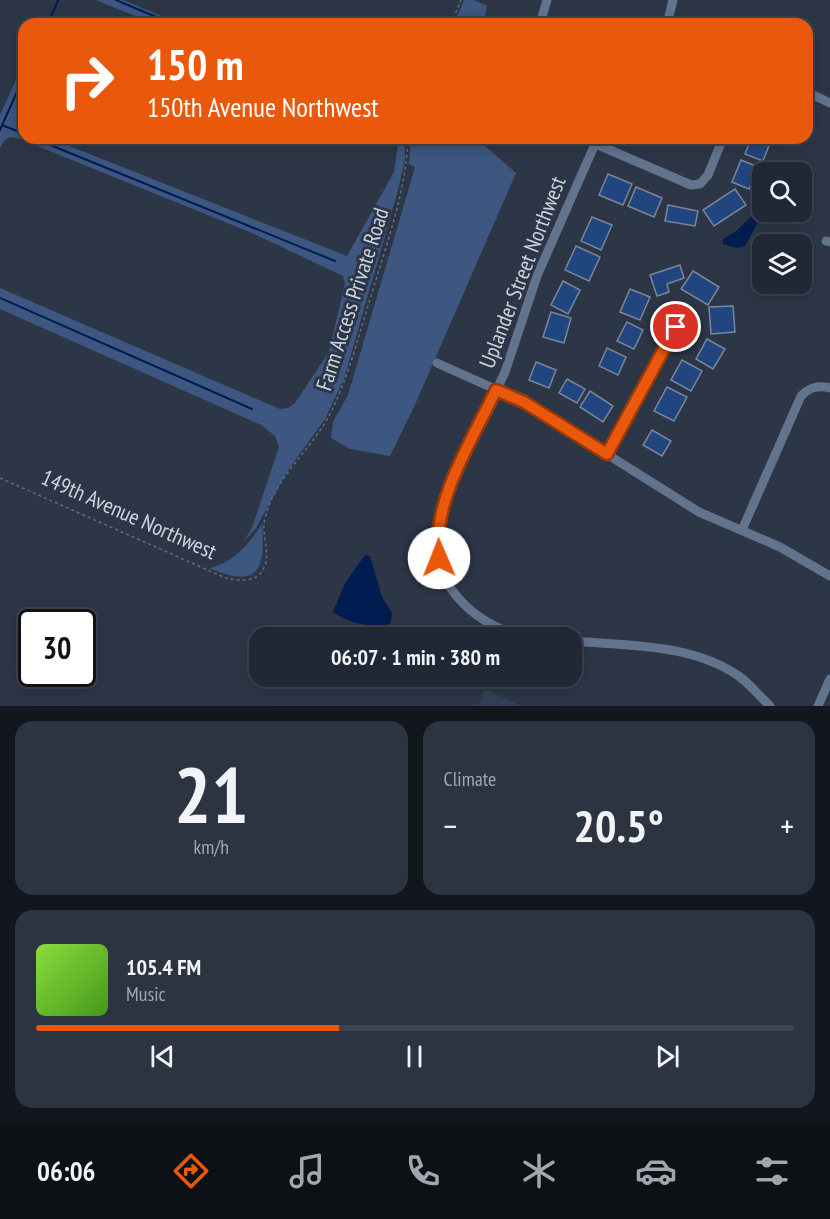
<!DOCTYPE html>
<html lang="en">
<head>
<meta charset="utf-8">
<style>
	body { margin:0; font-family:"PT Sans Narrow",sans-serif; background:#2d3441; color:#f1f3f6; height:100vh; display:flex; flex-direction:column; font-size:22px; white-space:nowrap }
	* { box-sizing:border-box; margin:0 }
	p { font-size:20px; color:#a2a6ad }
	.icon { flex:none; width:33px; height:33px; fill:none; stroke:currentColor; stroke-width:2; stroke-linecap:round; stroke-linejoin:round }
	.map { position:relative; height:706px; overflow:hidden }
	.details { display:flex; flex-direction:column; gap:15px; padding:15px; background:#12161d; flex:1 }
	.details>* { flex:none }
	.banner { position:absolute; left:18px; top:18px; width:795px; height:126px; border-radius:18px; box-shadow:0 3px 15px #0003,0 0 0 2px #3e4450; background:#ea580c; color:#fff; overflow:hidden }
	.controls { position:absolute; left:752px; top:162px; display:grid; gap:12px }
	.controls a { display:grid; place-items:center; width:60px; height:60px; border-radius:12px; background:#212835; box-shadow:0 3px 15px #0003,0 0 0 2px #3e4450; font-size:30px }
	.speed { position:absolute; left:18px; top:609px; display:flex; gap:12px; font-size:30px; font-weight:700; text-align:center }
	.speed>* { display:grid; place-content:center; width:78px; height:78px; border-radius:50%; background:#212835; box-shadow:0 3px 15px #0003,0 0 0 2px #3e4450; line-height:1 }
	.speed .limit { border:3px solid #111; border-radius:9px; background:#fff; color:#111 }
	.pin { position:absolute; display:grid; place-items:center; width:51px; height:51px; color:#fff; margin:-26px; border:3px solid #fff; border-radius:50%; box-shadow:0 2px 6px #0007 }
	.me { position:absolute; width:66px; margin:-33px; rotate:359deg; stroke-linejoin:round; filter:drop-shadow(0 0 4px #0008) }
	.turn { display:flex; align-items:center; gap:21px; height:126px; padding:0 30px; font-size:27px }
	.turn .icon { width:78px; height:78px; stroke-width:2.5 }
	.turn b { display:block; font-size:42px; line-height:51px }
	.big { font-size:45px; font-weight:800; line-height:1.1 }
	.details .card { flex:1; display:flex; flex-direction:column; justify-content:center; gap:9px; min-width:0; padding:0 21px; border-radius:18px; background:#2d3441 }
	.details .dial { align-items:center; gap:0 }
	.dial b { font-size:78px; line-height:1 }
	.song { display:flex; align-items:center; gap:18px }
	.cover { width:72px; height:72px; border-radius:9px; background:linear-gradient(135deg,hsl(90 70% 55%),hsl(100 70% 35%)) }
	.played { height:6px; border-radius:3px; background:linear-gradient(90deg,#ea580c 40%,#3e4450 40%) }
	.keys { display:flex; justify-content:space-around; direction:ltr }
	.heat { display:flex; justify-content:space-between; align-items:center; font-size:33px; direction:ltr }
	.details .tiles { flex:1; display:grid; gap:15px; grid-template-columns:1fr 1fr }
	.card:last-child { grid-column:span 2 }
	.trip { position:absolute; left:249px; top:627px; width:333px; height:60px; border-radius:18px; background:#212835; box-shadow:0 3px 15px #0003,0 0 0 2px #3e4450; font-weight:800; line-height:60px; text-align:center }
	.dock { display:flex; height:96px; justify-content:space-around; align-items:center; background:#0d1015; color:#a2a6ad }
	.dock .icon { width:42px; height:42px }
	.dock .selected { color:#ea580c }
	.dock b { font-size:27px; color:#f1f3f6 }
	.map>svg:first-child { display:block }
	.built { fill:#324056 }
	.green { fill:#3d5780 }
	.water { fill:#001c51 }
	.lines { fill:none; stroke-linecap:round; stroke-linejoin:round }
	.stream { stroke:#001c51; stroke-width:2 }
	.building { fill:#21467f; stroke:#798599; stroke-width:1.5 }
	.path { stroke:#646d7c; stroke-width:1.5; stroke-dasharray:3 3; stroke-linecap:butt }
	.minor { stroke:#62738e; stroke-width:9 }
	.route-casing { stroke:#983908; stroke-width:15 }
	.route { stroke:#ea580c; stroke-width:10 }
	.labels { text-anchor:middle; stroke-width:6; stroke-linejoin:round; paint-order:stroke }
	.street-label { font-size:22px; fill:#ccd3dd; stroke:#2c3647 }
</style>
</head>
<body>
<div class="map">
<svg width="830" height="706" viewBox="0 0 830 706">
	<rect width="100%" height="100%" fill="#2c3647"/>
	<!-- built -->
	<polygon class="built" points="485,689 521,706 478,706"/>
	<!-- green -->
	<g class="green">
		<polygon points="96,0 123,0 181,24 154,24"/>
		<polygon points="464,0 474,0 487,6 484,24 454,24"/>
		<polygon points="24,63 24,94 17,111 19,121 24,125 24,138 49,138 347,256 394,172 399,138 404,138 405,159 398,190 344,379 325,419 288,470 256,528 243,542 252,528 279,447 275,436 261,425 0,309 0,288 280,409 288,408 295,403 329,352 345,283 343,276 252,233 20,139 10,137 4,141 0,148 0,115"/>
		<polygon points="411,138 476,138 516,173 414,407 390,456 350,449 331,438 333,422 348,395 415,167 409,164"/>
		<path d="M262,524c4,47 -4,65 -53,44 24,-5 39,-23 53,-44z"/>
	</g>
	<!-- water -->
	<g class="water">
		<polygon points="755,213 760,218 745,246 737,248 723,244 723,239 735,232"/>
		<path d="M365,555l5,1 12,41 10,16 -2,11c-22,4 -38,0 -57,-12l12,-29z"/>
	</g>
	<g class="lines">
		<!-- stream -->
		<g class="stream">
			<polyline points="116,0 173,24"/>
			<polyline points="48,24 58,0"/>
			<polyline points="2,125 24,134"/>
			<polyline points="0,130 24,76"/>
			<polyline points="33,138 335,261"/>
			<polyline points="0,298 252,409"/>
		</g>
	</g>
	<!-- building -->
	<g class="building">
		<polygon points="751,138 772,138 763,161 745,154"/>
		<polygon points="741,160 758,167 749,189 732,182"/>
		<polygon points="608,174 632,184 623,205 599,195"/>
		<polygon points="636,187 662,198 654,217 628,206"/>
		<polygon points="735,189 746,205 714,226 703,210"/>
		<polygon points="668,205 698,211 695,226 665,221"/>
		<polygon points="592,217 612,225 601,250 581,241"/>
		<polygon points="576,246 600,257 589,281 565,270"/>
		<polygon points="680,265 684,278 667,284 669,292 657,296 650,275"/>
		<polygon points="693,271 719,287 708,305 681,289"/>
		<polygon points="563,281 580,290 568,314 551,305"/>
		<polygon points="630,289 650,297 640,320 620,312"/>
		<polygon points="733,306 735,332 711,334 709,307"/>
		<polygon points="551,312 571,318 564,343 543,337"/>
		<polygon points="627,322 643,330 634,349 617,341"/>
		<polygon points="707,339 725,349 713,369 696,359"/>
		<polygon points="607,348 626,357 618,375 599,366"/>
		<polygon points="682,360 702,371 691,391 671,380"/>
		<polygon points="536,362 556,370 549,388 529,380"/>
		<polygon points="567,379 585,389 577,403 559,393"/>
		<polygon points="667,387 687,397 674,421 654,411"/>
		<polygon points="590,391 613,406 603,422 580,407"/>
		<polygon points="652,430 671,441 662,456 643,445"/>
	</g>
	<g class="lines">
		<!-- path -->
		<g class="path">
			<polyline points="451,24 461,0"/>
			<path d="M0,478l228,101c10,1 23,3 31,-4 16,-17 1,-37 6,-57 10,-41 46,-68 65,-104 19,-38 29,-80 42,-121 15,-51 34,-101 36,-155"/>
		</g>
		<!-- minor -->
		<g class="minor">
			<polyline points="540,24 547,0"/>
			<polyline points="667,24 673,0"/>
			<polyline points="807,92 830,103"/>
			<polyline points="582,138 691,185 700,184 708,175 723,138"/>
			<polyline points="826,241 830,242"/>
			<polyline points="437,363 524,402 699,512 780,547 830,576"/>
			<polyline points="607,454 676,327"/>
			<path d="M742,530l59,-134c9,-9 17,-11 29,-8"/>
			<path d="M541,638c-10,-2 -22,-2 -32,-6 -37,-13 -72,-46 -72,-87 0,-14 3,-28 6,-42l62,-131 32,-96 58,-132"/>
			<path d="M572,641c55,5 121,2 168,36 11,8 20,20 30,29"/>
			<polyline points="818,706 830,679"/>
		</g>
	</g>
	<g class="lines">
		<defs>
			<path id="route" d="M439,558c-8,-56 34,-119 57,-168l28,12 83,52 69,-127"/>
		</defs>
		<!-- route casing -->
		<use href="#route" class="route-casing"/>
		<!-- route -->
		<use href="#route" class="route"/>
	</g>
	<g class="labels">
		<!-- street labels -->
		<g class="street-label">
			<text transform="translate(522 272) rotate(-69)" y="8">Uplander Street Northwest</text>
			<text transform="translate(352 299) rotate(-72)" y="8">Farm Access Private Road</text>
			<text transform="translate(129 514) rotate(24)" y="8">149th Avenue Northwest</text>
		</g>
	</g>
</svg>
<div class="controls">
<a><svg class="icon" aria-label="search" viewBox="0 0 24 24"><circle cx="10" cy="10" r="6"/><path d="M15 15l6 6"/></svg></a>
<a><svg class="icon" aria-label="layers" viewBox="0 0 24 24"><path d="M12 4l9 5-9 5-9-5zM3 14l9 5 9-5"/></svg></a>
</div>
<div class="speed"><div class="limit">30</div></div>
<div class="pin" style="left:676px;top:327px;background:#d93025"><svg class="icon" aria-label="arrive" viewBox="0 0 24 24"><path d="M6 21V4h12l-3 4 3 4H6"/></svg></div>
<svg class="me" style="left:439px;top:558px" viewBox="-20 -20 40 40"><circle r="19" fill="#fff"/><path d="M0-13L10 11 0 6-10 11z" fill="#ea580c"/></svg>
<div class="trip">06:07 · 1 min · 380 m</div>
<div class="banner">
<div class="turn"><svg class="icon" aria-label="right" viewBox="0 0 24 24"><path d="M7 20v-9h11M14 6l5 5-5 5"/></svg><div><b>150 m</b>150th Avenue Northwest</div></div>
</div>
</div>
<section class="details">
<div class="tiles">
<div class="card dial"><b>21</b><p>km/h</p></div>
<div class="card"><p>Climate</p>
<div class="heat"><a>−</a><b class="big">20.5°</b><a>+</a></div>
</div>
<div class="card">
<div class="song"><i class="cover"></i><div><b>105.4 FM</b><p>Music</p></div></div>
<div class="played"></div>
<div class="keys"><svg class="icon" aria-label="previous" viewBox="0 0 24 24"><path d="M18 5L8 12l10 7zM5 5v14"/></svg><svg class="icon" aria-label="pause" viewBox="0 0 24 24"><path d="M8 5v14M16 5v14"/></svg><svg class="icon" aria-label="next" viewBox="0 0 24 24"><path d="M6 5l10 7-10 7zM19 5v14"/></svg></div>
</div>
</div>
</section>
<nav class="dock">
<b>06:06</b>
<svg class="icon selected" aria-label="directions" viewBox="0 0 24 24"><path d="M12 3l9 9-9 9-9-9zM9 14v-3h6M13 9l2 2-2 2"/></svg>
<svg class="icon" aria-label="music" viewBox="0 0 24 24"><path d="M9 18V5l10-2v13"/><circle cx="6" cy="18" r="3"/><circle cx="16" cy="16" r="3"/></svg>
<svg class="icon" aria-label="phone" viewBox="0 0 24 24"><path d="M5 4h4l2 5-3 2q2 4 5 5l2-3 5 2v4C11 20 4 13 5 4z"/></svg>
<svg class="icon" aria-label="climate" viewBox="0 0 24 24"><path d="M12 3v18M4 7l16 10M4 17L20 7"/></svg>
<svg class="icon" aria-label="car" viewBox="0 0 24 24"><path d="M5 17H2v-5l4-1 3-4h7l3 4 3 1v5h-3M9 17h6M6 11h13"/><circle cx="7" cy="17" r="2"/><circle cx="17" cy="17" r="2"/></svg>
<svg class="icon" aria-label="filters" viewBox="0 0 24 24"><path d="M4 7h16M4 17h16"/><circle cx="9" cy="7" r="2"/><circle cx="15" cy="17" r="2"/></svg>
</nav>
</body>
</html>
